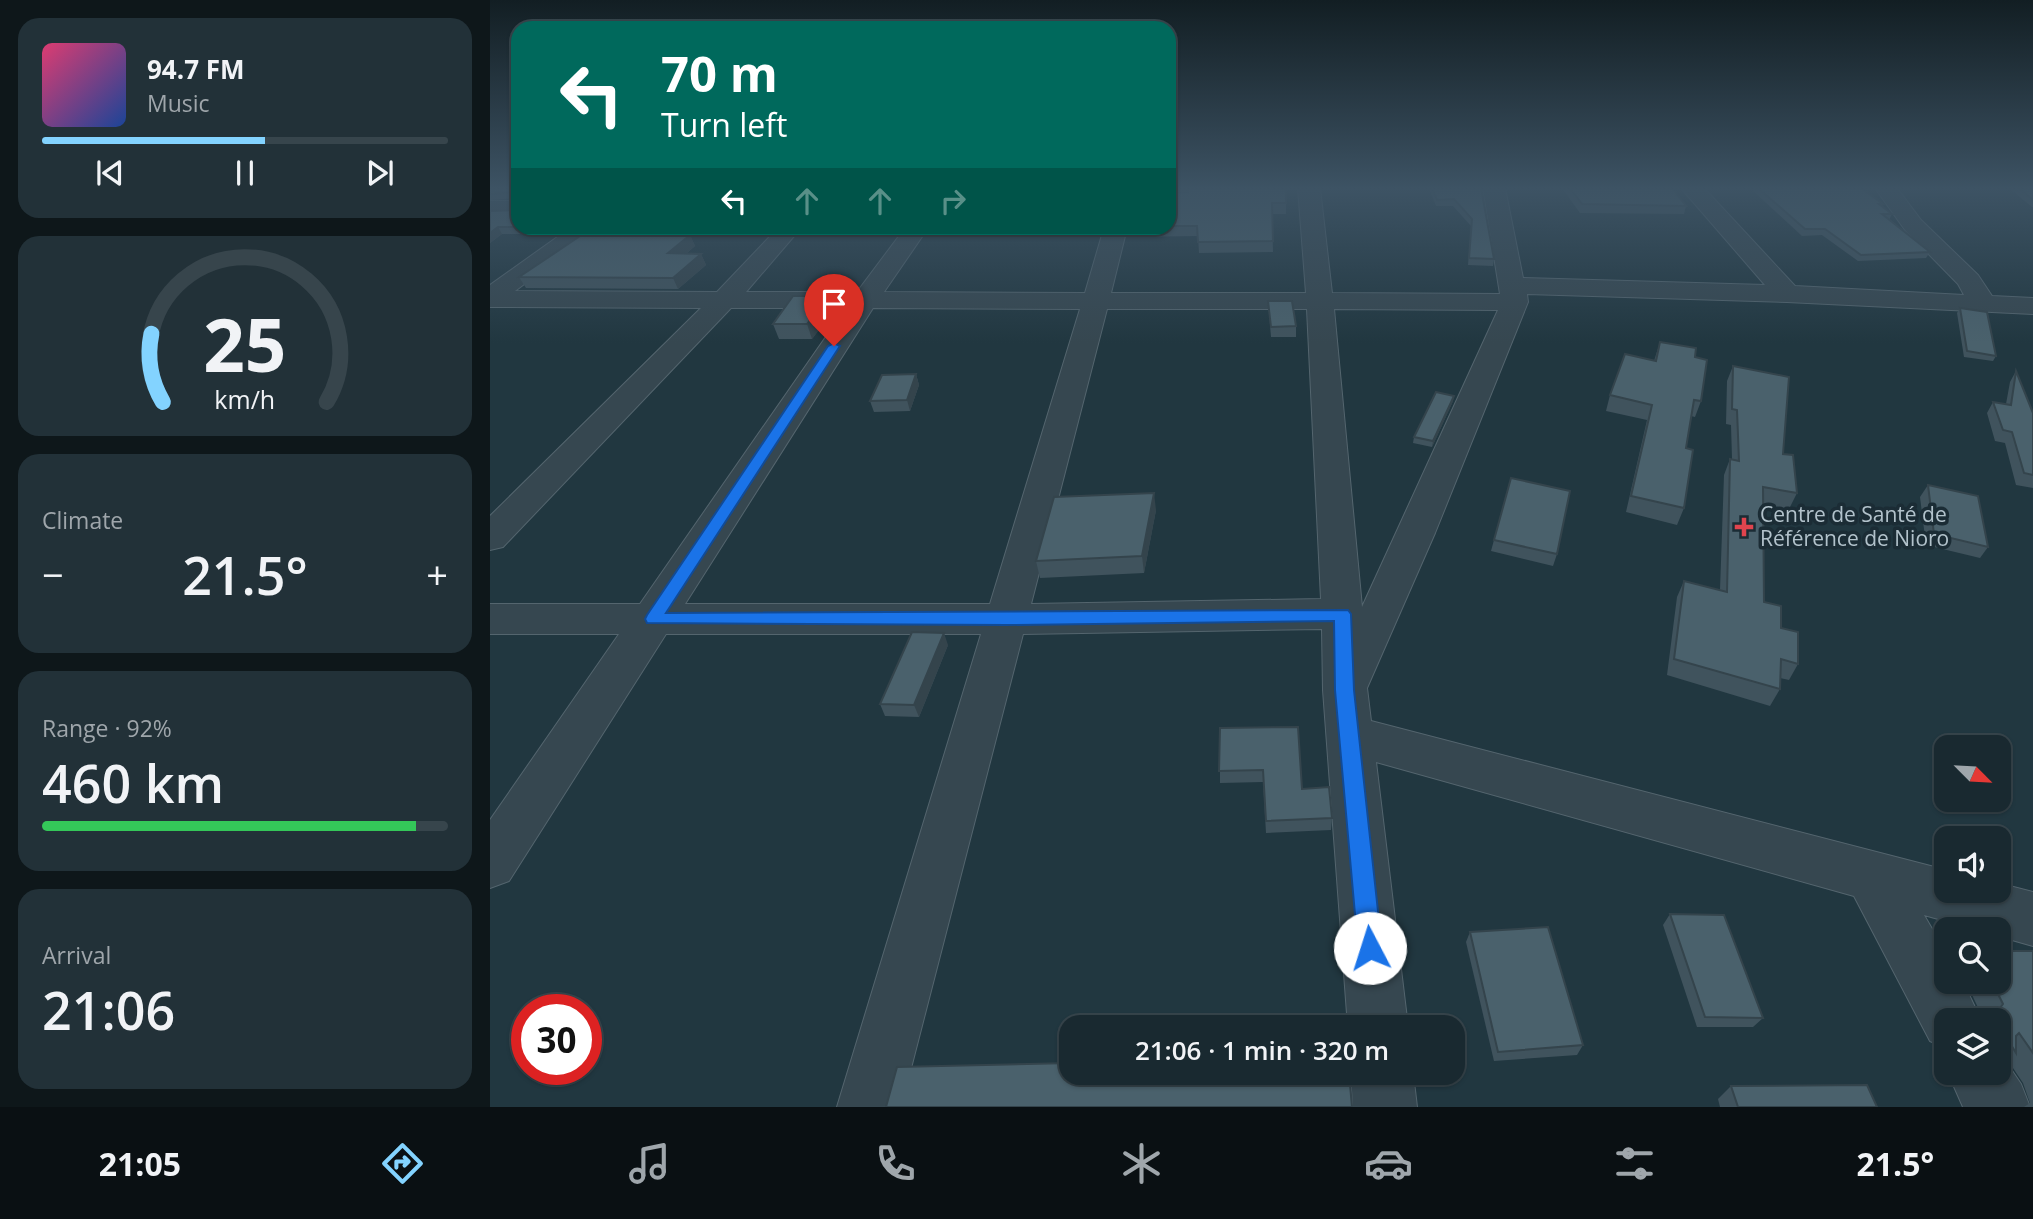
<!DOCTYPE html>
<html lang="en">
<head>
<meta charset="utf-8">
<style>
	body { margin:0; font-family:"Open Sans",sans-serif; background:#223138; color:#f1f3f6; height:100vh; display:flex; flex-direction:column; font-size:26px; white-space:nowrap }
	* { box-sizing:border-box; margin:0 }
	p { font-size:23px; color:#9fa6ab }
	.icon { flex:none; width:38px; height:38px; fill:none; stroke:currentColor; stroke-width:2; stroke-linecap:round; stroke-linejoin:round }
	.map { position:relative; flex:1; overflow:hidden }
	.details { display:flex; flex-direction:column; gap:18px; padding:18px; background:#0e171a; width:490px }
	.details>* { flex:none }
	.banner { position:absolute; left:21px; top:21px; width:665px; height:214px; border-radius:21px; box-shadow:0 2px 5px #0004,0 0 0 2px #37454c; background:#00695c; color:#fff; overflow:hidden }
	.needle { width:46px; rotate:114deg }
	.fabs { position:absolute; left:1444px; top:735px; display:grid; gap:14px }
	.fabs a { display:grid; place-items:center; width:77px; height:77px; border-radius:14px; background:#192930; box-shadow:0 2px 5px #0004,0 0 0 2px #37454c; font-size:35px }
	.speed { position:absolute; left:21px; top:994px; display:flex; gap:14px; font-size:35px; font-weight:700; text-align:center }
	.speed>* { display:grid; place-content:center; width:91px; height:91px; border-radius:50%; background:#192930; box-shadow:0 2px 5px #0004,0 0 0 2px #37454c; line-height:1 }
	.speed .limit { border:10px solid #d22; background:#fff; color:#111 }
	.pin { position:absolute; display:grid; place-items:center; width:60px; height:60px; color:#fff; margin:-72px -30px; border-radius:50% 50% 50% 0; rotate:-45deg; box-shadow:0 0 7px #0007 }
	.pin .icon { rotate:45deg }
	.me { position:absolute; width:77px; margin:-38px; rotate:355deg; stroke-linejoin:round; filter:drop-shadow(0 0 5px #0008) }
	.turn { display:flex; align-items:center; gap:24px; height:147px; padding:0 35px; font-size:32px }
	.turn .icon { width:91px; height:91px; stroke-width:2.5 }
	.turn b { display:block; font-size:49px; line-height:60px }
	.lanes { display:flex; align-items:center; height:66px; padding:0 35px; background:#0003; justify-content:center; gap:35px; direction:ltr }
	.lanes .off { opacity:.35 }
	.big { font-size:52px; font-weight:600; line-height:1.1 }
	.details .widget { flex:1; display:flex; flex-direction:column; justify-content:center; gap:10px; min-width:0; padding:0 24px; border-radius:21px; background:#223138 }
	.details .dial { align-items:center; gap:0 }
	.dial svg { height:182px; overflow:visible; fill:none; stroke:#37454c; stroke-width:7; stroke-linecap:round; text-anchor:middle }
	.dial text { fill:#f1f3f6; stroke:none }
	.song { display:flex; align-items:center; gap:21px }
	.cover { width:84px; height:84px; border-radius:10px; background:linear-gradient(135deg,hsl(340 70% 55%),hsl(220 70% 35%)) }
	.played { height:7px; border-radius:4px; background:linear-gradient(90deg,#83d3ff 55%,#37454c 55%) }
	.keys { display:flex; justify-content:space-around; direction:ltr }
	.heat { display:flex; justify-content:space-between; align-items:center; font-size:38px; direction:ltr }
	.charge { height:10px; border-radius:5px; background:linear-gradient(90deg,#34c759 92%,#37454c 0) }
	.trip { position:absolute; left:569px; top:1015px; width:406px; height:70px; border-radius:21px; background:#192930; box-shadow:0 2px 5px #0004,0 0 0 2px #37454c; font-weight:600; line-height:70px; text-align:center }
	.tabs { display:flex; height:112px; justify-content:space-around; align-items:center; background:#0a1013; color:#9fa6ab }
	.tabs .icon { width:49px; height:49px }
	.tabs .selected { color:#83d3ff }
	.tabs b { font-size:32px; color:#f1f3f6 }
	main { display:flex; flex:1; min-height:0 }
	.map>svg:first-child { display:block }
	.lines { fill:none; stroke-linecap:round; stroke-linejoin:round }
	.minor-casing { stroke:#54656e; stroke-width:2 }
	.minor { fill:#364750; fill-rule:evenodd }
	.wall { fill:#40535d }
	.shaded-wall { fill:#34444c }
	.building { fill:#4a616c; stroke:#34444c; stroke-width:2 }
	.route { fill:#1a73e8; stroke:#114b97; stroke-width:2 }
	.health-dot { fill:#e0444e; stroke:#1b2c35; stroke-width:2.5 }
	.labels { text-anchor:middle; stroke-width:7; stroke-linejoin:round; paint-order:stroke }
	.poi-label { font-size:21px; fill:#b2c2cb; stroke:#1b2c35; text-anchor:start }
</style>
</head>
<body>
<main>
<section class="details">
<div class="widget">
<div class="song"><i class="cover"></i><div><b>94.7 FM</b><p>Music</p></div></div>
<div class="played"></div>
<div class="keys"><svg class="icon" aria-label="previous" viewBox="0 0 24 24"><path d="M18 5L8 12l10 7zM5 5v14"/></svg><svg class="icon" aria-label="pause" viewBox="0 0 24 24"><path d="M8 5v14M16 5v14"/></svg><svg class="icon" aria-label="next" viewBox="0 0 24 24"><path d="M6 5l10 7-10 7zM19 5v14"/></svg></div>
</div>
<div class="widget dial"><svg viewBox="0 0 100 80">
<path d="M14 69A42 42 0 1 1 86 69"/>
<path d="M14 69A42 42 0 0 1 9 39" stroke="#83d3ff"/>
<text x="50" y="56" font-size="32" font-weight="700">25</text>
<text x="50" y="72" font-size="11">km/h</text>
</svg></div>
<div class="widget"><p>Climate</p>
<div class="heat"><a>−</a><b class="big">21.5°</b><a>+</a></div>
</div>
<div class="widget"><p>Range · 92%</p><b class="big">460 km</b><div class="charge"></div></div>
<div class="widget"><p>Arrival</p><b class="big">21:06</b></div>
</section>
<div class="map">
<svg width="1543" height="1107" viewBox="0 0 1543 1107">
	<rect width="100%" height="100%" fill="#213740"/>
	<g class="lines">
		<defs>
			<g id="minor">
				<polygon points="679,188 734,188 731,193 679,198"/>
				<path d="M808,188h22l12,105 168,1 -17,-106h22l18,90 242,7 -84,-97h23l91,98 169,9 -6,-11 -53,-54 -30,-42h22l24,32 57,55 14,21 41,2v16l-246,-12 -260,-8 1,8 -93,231 -68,155 4,33 575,149v21h52v-8l35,9v54l-35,-10v-7h-24l-50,-14 22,38v29h17l18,38h-35v28l-16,-7 -76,-145 -478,-134 32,265h-60l-25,-337 -1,-61 -299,5 -122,473h-64l144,-473h-315l-157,247 -19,7v-68l129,-186h-129v-30h150l206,-296h-115l-228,239 -13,3v-34l211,-208 -211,-1v-22l80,-57h25l-3,5 -77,58 202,1 61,-64h23l-55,64h111l48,-64h23l-44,64 201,1 19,-65h23l-16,65h195zM383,308l207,1 -90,295h-305zM617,309h200l14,290 -290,5zM844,309l164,1 -136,297z"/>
				<rect x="0" y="201" width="28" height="14"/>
				<polygon points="1508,1050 1531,1084 1540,1107 1473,1107 1458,1073 1508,1073"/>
				<polygon points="861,1073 923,1073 927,1107 863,1107"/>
			</g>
		</defs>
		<!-- minor casing -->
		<use href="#minor" class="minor-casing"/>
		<!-- minor -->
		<use href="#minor" class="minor"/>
	</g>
	<!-- wall -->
	<g class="wall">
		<polygon points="0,188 28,188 28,228 43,228 34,234 12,234 0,243 0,211 26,210 27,198 0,200"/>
		<polygon points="796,188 796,214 782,214 783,252 709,253 708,236 639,237 638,228 679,228 679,193"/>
		<polygon points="939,188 991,188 1004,259 1003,266 978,265 981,226 963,206 946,206"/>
		<polygon points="1072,188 1182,188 1196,206 1194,214 1090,213"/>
		<polygon points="1260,188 1371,188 1393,204 1392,207 1402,214 1399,220 1440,252 1436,258 1368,261 1332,235 1312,236"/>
		<polygon points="1519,188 1543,188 1543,207 1542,207"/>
		<polygon points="102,228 185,228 175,235 200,235 205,246 197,253 211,254 216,265 188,289 36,288 29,277"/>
		<polygon points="778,301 806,326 806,337 781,337"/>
		<polygon points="1470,308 1506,356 1503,361 1474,357 1467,313"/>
		<polygon points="343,311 322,339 289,339 283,324"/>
		<polygon points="1170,342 1205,357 1211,401 1205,417 1201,416 1196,448 1194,508 1187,525 1136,512 1157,420 1116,411 1120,395 1164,361"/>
		<polygon points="1243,366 1293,454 1307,493 1299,509 1273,504 1274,602 1291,628 1308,664 1299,680 1290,678 1290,689 1280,706 1177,675 1187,597 1194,581 1230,590 1234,475 1240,459 1242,459 1241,425 1236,424 1237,381"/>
		<polygon points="1526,371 1543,413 1543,488 1526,485 1515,443 1505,441 1497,413 1503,402 1516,404 1520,382"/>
		<polygon points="426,374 429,385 420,411 384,412 380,401"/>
		<polygon points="964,396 963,401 942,447 923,443 924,437"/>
		<polygon points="1438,485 1498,547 1490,558 1436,545 1430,497"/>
		<polygon points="666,510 654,573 550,578 546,561"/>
		<polygon points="1004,540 1067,554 1063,566 1001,551"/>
		<polygon points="458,645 429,717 395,716 390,704"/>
		<polygon points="730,728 812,789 842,818 841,830 776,833 773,782 730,783"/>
		<polygon points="1180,914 1273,1018 1263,1027 1207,1027 1173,925"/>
		<polygon points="980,932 1093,1045 1087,1055 1004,1061 976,942"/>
		<polygon points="1522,951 1543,951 1543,1107 1534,1107 1540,1103 1533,1083 1517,1059 1508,1065 1508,1020 1483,1020 1491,1014 1476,982 1508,982"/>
		<polygon points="1241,1086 1387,1107 1230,1107 1228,1099"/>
	</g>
	<!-- shaded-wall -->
	<g class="shaded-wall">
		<polygon points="8,227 12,234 0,243 0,233"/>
		<polygon points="31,228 43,228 34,234"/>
		<polygon points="166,228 185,228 161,247 156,235"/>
		<polygon points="200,235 205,246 184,264 178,253"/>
		<polygon points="211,254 216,265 188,289 183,278"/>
		<polygon points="338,296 343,311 322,339 317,324"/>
		<polygon points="426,374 429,385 420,411 417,400"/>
		<polygon points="964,396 963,401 942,447 943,441"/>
		<polygon points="664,493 666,510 654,573 652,556"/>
		<polygon points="454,633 458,645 429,717 424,705"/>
	</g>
	<!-- building -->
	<g class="building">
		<polygon points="0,188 28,188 28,227 8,227 0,233 0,211 26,210 27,195 25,192 0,194"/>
		<polygon points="698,188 796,188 796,203 782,203 783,241 708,242 707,226 679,226 679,193 698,192"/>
		<polygon points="942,188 991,188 1004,259 979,258 982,219 964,199 947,200"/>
		<polygon points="1080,188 1182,188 1196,206 1092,204"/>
		<polygon points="1268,188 1371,188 1393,204 1389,204 1402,214 1392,214 1440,252 1371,255 1335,229 1315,229"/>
		<polygon points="1529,188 1543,188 1543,200"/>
		<polygon points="102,228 166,228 156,235 200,235 178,253 211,254 183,278 29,277"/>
		<polygon points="303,296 338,296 317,324 283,324"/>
		<polygon points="778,301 802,301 806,326 781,327"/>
		<polygon points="1470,308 1497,312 1506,356 1477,351"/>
		<polygon points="1170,342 1206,348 1205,357 1217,360 1211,401 1204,400 1196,448 1203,450 1194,508 1141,496 1162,405 1120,395 1135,354 1166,361"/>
		<polygon points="1243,366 1299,377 1293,454 1303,455 1307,493 1273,487 1274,602 1291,606 1291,628 1308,632 1308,664 1291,659 1290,689 1184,659 1194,581 1237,592 1240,459 1249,461 1247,410 1242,409"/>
		<polygon points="1526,371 1543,413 1543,475 1534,473 1522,432 1513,430 1503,402 1521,405"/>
		<polygon points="426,374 417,400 380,401 392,375"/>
		<polygon points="946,392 964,396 943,441 924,437"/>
		<polygon points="1021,478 1080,491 1067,554 1004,540"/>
		<polygon points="1438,485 1488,496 1498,547 1444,534"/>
		<polygon points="664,493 652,556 546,561 564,497"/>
		<polygon points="422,632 454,633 424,705 390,704"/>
		<polygon points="808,727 812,789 839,787 842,818 776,821 773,770 729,771 730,728"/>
		<polygon points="1180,914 1234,915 1273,1018 1215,1017"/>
		<polygon points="1058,927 1093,1045 1008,1052 980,932"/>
		<polygon points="1471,927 1506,927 1508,929 1472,929"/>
		<polygon points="1508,930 1522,951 1543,951 1543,1053 1529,1033 1526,1036 1526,1053 1508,1023 1508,1020 1507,1020 1499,1008 1510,1008 1513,1004 1502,982 1508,982"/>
		<polygon points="581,1063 581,1073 859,1073 862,1107 396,1107 407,1067"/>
		<polygon points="1377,1085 1387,1107 1248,1107 1241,1086"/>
	</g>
	<!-- sky -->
	<linearGradient id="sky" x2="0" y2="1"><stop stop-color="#121e23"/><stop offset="0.55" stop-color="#3d5364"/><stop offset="1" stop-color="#3d5364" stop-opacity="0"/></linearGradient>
	<rect width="1543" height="343" fill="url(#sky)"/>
	<!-- route -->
	<polygon class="route" points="344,343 350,346 176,613 858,610 861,614 864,690 892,948 888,956 880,959 872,956 868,948 845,690 844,621 516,625 157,623 155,619 157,615 338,346"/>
	<!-- markers -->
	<path class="health-dot" d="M1250.5 516.5h7v7h7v7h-7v7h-7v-7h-7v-7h7z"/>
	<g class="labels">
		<!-- poi labels -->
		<g class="poi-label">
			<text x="1270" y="522">Centre de Santé de<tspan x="1270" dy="24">Référence de Nioro</tspan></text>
		</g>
	</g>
</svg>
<div class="fabs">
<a><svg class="needle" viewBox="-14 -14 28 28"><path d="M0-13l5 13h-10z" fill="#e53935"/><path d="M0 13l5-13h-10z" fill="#9fa6ab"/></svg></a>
<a><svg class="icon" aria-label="sound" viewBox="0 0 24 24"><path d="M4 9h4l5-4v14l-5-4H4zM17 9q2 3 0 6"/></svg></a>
<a><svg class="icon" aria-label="search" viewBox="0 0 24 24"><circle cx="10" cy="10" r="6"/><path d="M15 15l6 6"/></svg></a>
<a><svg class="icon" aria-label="layers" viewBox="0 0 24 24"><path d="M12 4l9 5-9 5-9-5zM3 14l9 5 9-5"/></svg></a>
</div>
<div class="speed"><div class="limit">30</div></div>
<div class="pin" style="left:344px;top:346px;background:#d93025"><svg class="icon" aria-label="arrive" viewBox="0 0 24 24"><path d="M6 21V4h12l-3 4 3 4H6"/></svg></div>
<svg class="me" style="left:880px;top:948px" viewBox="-20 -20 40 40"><circle r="19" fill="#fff"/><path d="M0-13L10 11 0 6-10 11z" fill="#1a73e8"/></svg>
<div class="trip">21:06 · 1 min · 320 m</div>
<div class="banner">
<div class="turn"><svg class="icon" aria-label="left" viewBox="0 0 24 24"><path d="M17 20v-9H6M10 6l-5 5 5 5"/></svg><div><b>70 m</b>Turn left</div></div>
<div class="lanes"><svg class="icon" aria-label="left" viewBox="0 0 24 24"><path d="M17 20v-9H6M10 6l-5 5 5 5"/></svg><svg class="icon off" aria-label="ahead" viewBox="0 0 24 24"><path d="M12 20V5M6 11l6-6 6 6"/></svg><svg class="icon off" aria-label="ahead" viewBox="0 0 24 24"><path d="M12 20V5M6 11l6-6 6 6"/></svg><svg class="icon off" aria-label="right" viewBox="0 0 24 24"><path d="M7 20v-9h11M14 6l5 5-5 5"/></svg></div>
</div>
</div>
</main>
<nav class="tabs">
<b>21:05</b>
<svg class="icon selected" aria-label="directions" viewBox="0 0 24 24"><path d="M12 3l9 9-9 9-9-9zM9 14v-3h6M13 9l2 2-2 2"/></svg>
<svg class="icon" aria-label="music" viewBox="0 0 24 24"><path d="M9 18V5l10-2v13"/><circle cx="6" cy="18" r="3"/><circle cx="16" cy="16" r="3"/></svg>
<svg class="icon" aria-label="phone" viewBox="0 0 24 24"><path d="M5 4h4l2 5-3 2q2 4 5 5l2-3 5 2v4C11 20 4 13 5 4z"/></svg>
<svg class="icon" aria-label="climate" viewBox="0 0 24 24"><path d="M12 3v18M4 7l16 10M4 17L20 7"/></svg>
<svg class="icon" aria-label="car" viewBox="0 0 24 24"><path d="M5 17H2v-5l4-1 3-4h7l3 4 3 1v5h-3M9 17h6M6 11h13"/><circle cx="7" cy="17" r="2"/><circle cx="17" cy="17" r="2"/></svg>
<svg class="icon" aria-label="filters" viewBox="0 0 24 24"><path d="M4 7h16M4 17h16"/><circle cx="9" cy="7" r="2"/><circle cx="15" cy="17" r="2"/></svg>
<b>21.5°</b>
</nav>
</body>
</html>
